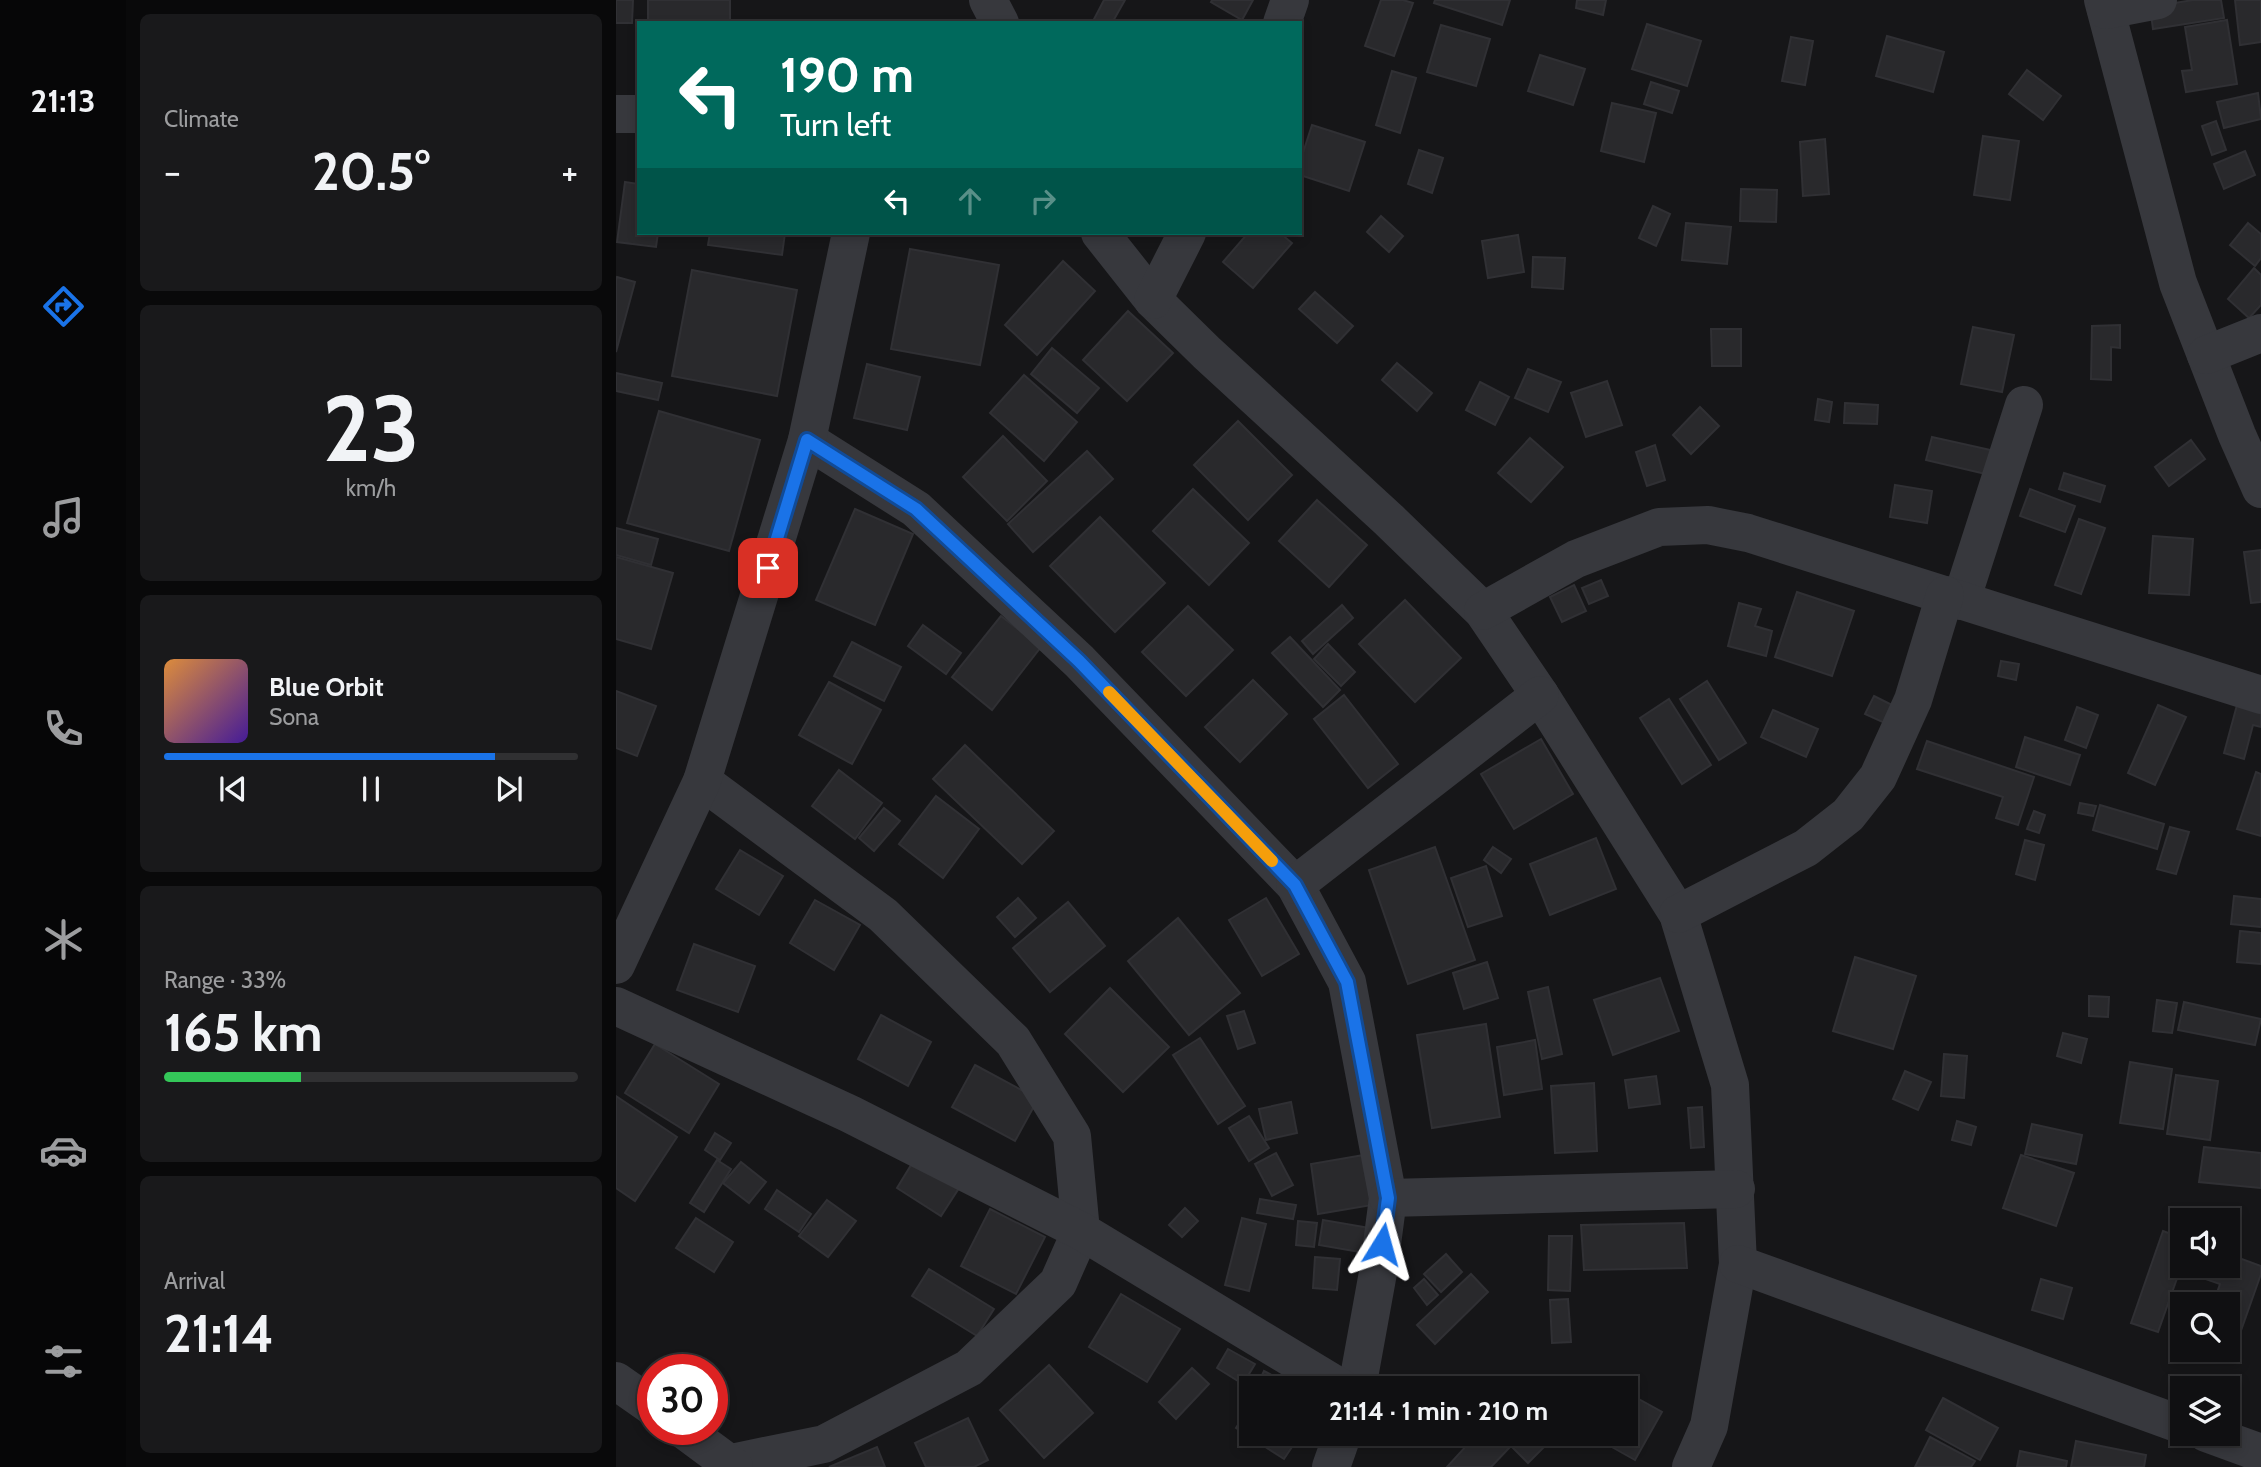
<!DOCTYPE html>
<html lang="en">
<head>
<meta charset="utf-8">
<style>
	body { margin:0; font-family:Cabin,sans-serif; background:#19191b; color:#f1f3f6; height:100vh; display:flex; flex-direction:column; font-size:26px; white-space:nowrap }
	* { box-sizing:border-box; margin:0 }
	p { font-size:23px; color:#9c9d9f }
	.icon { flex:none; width:38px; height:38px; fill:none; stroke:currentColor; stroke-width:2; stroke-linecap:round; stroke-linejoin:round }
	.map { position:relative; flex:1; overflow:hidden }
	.panel { display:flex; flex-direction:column; gap:14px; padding:14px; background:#09090a; width:490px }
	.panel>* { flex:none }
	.banner { position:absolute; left:21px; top:21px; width:665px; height:214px; border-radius:0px; box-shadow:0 4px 10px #0003,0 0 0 2px #303032; background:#00695c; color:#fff; overflow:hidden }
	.fabs { position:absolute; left:1554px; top:1208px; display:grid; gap:14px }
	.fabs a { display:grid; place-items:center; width:70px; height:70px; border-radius:0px; background:#101012; box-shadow:0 4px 10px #0003,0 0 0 2px #303032; font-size:35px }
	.speed { position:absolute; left:21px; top:1354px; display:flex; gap:14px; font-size:35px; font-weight:700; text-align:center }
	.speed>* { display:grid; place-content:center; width:91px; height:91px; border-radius:50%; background:#101012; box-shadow:0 4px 10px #0003,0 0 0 2px #303032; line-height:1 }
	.speed .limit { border:10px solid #d22; background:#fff; color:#111 }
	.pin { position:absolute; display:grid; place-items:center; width:60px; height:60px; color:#fff; margin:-30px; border-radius:14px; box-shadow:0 4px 10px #0006 }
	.me { position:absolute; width:77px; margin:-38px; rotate:8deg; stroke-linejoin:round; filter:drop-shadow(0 0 5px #0008) }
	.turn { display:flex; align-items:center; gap:24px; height:147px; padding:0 28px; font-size:32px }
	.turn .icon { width:91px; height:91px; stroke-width:2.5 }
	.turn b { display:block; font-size:49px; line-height:60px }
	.lanes { display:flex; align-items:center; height:66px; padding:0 28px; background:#0003; justify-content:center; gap:35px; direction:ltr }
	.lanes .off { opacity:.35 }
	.big { font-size:52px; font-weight:700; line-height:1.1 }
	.panel .card { flex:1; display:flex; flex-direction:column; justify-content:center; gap:10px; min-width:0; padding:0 24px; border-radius:10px; background:#19191b }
	.panel .dial { align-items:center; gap:0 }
	.dial b { font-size:91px; line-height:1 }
	.song { display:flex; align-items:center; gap:21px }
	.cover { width:84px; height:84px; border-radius:10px; background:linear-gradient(135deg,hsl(30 70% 55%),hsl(260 70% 35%)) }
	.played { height:7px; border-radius:4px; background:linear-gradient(90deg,#1a73e8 80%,#303032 80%) }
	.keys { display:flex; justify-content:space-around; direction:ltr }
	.heat { display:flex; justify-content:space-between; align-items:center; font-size:38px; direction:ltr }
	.charge { height:10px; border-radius:5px; background:linear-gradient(90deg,#34c759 33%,#303032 0) }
	.trip { position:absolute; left:623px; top:1376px; width:399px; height:70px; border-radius:0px; background:#101012; box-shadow:0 4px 10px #0003,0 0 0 2px #303032; font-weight:700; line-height:70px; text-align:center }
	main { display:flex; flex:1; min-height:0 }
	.menu { display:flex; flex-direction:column; width:126px; justify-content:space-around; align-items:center; background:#060607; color:#9c9d9f }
	.menu .icon { width:49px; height:49px }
	.menu .active { color:#1a73e8 }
	.menu b { font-size:32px; color:#f1f3f6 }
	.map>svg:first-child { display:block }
	.building { fill:#29292c; stroke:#303034; stroke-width:2 }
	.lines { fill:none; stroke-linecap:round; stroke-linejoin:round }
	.street { stroke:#37383d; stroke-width:38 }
	.route-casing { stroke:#114b97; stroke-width:18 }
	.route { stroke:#1a73e8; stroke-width:12 }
	.slow { stroke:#f59e0b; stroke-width:12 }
</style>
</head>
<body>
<main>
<nav class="menu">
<b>21:13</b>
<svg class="icon active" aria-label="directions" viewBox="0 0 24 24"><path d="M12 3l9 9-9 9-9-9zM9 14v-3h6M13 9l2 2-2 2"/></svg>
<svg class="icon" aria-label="music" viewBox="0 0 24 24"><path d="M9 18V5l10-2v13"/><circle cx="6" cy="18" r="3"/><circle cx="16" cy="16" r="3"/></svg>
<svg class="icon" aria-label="phone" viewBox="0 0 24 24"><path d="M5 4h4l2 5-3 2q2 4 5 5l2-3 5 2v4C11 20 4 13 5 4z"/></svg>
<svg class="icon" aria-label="climate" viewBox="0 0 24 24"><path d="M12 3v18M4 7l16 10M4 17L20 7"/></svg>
<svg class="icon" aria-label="car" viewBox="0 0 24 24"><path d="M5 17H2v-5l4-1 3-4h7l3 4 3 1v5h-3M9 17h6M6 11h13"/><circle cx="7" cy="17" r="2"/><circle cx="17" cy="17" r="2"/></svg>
<svg class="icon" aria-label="filters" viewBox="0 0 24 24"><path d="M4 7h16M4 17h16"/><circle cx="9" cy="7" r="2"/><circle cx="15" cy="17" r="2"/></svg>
</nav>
<section class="panel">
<div class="card"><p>Climate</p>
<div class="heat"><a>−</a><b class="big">20.5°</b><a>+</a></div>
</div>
<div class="card dial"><b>23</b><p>km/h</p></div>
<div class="card">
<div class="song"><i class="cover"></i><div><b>Blue Orbit</b><p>Sona</p></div></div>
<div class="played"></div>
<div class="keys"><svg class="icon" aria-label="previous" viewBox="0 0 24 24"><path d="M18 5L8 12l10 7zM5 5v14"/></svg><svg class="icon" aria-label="pause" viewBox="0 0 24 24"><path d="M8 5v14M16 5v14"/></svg><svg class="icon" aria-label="next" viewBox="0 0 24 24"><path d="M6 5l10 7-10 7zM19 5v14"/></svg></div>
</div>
<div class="card"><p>Range · 33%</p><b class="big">165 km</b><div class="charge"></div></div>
<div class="card"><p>Arrival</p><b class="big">21:14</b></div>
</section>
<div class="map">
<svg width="1645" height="1467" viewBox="0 0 1645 1467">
	<rect width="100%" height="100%" fill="#161618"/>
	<!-- building -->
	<g class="building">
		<polygon points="0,0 17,0 16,23 0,23"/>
		<polygon points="32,0 114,0 114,20 32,21"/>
		<polygon points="488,0 509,0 496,23 476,23"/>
		<polygon points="596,0 637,0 626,20 595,2"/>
		<polygon points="765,0 787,0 797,3 778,56 749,46"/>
		<polygon points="819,0 894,0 886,25 818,3"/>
		<polygon points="961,0 990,0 987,15 960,8"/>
		<polygon points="1577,0 1605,0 1608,18 1537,29 1534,7"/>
		<polygon points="1619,0 1645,0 1645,42 1624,45"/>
		<polygon points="1611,20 1621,84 1570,92 1566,71 1576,70 1569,27"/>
		<polygon points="1031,24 1085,41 1071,86 1016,69"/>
		<polygon points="825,25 874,39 860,86 811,72"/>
		<polygon points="1271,36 1328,52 1317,92 1260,76"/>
		<polygon points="1175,37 1197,41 1189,85 1166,81"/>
		<polygon points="924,55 969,69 957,105 912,91"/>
		<polygon points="1411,70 1445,96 1427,120 1393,94"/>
		<polygon points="776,71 800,78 784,133 760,125"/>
		<polygon points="1035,82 1063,91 1056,113 1028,104"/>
		<polygon points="1642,93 1645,119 1608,128 1601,102"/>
		<polygon points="996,103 1040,113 1028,162 985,151"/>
		<polygon points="1600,121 1610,150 1596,155 1586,126"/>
		<polygon points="696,125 749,142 733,191 684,175 684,162"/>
		<polygon points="1367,136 1403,141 1394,200 1358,195"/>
		<polygon points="1209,139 1213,194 1187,196 1184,142"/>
		<polygon points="803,150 827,158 816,193 792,184"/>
		<polygon points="1629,151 1639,175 1608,189 1598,164"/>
		<polygon points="9,182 23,184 23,233 42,233 40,247 1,242"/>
		<polygon points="1125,189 1161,190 1160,222 1124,221"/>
		<polygon points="1037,206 1054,214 1040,246 1023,238"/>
		<polygon points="765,216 787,236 773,252 751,232"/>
		<polygon points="1070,223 1115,227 1111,264 1066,260"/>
		<polygon points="1632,223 1645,234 1645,258 1639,266 1614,245"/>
		<polygon points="94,233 169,233 166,255 92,245"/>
		<polygon points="632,233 664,233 676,243 637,288 607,262"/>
		<polygon points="902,235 908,272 872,278 866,241"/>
		<polygon points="294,249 383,265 364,365 275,349"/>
		<polygon points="917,257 949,258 947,289 916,287"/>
		<polygon points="447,261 479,291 421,355 389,325"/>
		<polygon points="1638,268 1645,275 1645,305 1633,318 1612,299"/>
		<polygon points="76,270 181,290 161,396 56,376"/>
		<polygon points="1,277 19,282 0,352 0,280"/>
		<polygon points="699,292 737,326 721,343 683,309"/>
		<polygon points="512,311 557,353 511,401 467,360"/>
		<polygon points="1504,325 1504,348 1495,347 1495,380 1475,379 1476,326"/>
		<polygon points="1357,327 1398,335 1386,392 1345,384"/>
		<polygon points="1095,329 1125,329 1125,366 1096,366"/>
		<polygon points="436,348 483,388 461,413 415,374"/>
		<polygon points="781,363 816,393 801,411 766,380"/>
		<polygon points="251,364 304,377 291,430 238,418"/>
		<polygon points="912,369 945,382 932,412 899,398"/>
		<polygon points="0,373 46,383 42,400 0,391"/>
		<polygon points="408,375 461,422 428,461 374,413"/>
		<polygon points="991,381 1006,425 970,437 955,393"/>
		<polygon points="864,382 893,397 879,425 850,410"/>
		<polygon points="1202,399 1216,402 1213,422 1199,420"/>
		<polygon points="1229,403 1262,405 1261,424 1228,423"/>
		<polygon points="1084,407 1103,426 1075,454 1057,435"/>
		<polygon points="43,411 144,440 113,551 11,523"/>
		<polygon points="622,421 676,475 632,520 578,465"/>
		<polygon points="387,436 431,481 391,521 347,477"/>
		<polygon points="1316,437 1379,451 1374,475 1310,460"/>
		<polygon points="914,438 947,467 915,502 882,473"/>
		<polygon points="1575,440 1589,459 1553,486 1539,467"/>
		<polygon points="1039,445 1049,480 1031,486 1020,452"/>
		<polygon points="471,451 497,479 417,552 392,524"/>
		<polygon points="1448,473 1489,486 1484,502 1443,489"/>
		<polygon points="1279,485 1316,491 1311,523 1274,517"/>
		<polygon points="577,489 633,543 593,585 537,531"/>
		<polygon points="1414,489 1459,506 1449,532 1404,516"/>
		<polygon points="701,500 751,545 713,587 663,541"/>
		<polygon points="239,509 297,534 259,625 200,600"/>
		<polygon points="484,517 549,583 499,632 434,566"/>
		<polygon points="1463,519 1489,528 1465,594 1439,585"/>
		<polygon points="0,528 42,539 35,565 0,555"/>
		<polygon points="1537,536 1577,539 1573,595 1533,593"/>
		<polygon points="1645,550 1645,602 1635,603 1628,552"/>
		<polygon points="0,557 57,573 35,649 0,639"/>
		<polygon points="985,580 992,596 973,604 966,588"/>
		<polygon points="958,585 970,611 946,622 934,597"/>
		<polygon points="1181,592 1238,611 1216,676 1159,657"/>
		<polygon points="789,600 845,658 799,702 743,644"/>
		<polygon points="1123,603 1145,609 1139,626 1156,631 1150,656 1112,646"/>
		<polygon points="726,605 737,618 697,654 686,641"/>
		<polygon points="572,606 617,650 570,696 526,652"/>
		<polygon points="385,616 425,647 376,710 336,677"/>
		<polygon points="307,625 345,653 330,674 292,646"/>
		<polygon points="674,637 724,690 707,707 656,653"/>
		<polygon points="236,642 285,667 268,701 218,676"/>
		<polygon points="712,644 739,672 725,686 698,659"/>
		<polygon points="1385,661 1403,664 1400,680 1382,676"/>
		<polygon points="637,680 671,714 624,762 589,727"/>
		<polygon points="1091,681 1130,743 1103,760 1064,699"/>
		<polygon points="213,682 265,710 236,764 183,735"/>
		<polygon points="0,691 40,706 21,756 0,748"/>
		<polygon points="728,695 782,764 752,788 698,719"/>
		<polygon points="1258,696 1280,707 1271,724 1249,714"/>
		<polygon points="1053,699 1095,765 1066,784 1024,718"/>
		<polygon points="1542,705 1570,717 1539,785 1512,773"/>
		<polygon points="1621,705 1645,711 1645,727 1637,725 1628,759 1608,753"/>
		<polygon points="1461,707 1482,715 1470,748 1449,740"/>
		<polygon points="1157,710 1202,729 1190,757 1145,737"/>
		<polygon points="1409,737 1464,755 1454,785 1400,767"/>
		<polygon points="925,739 957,794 898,829 865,774"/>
		<polygon points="1311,741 1418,777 1402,825 1380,818 1387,797 1301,769"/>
		<polygon points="349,745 438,831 406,864 317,779"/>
		<polygon points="223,770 266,803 239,839 196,806"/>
		<polygon points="1640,772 1645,774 1645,836 1621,829"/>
		<polygon points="320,796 363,829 327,878 283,844"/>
		<polygon points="1464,803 1480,806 1477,816 1462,813"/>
		<polygon points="1484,805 1548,824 1541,849 1477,830"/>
		<polygon points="268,808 284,821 258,851 243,838"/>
		<polygon points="1418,811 1429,815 1423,833 1411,829"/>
		<polygon points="1554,827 1573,832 1560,874 1541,869"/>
		<polygon points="980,838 1000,889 934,915 914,864"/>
		<polygon points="1409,840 1428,845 1419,880 1400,874"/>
		<polygon points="819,847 859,960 792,984 753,870"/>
		<polygon points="877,847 895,859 885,873 868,860"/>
		<polygon points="124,850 167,876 143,915 100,889"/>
		<polygon points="870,866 886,916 852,927 835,878"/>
		<polygon points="1618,896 1645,899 1645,927 1615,924"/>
		<polygon points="402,898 420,918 399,937 381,917"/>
		<polygon points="650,898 683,954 646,976 613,920"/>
		<polygon points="199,900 244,925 218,970 174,943"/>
		<polygon points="452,902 489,946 434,992 397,948"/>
		<polygon points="562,918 624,993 573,1035 512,961"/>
		<polygon points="1624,931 1645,933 1645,964 1621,962"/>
		<polygon points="78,944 139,966 122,1012 61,990"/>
		<polygon points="1239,957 1300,976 1277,1049 1217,1031"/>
		<polygon points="871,962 882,998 848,1009 837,973"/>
		<polygon points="1044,978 1063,1031 997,1055 978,1000"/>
		<polygon points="932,987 946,1054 926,1059 912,992"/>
		<polygon points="494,988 553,1047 507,1092 449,1034"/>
		<polygon points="1473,996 1493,997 1492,1017 1473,1016"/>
		<polygon points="1541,1000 1561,1003 1556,1033 1537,1031"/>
		<polygon points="1568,1002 1645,1019 1639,1045 1562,1030"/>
		<polygon points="628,1011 639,1043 622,1049 611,1016"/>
		<polygon points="265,1015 315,1042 292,1086 242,1059"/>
		<polygon points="870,1024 884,1117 816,1128 801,1035"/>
		<polygon points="1447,1033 1471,1039 1465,1063 1441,1056"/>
		<polygon points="584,1038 629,1106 602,1124 557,1055"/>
		<polygon points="919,1040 926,1089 888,1095 881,1047"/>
		<polygon points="39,1044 103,1084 73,1133 9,1093"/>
		<polygon points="1328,1054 1351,1056 1348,1098 1325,1096"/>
		<polygon points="1514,1062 1556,1069 1547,1129 1504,1123"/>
		<polygon points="359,1065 422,1099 399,1141 336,1107"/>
		<polygon points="1289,1071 1315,1082 1302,1110 1277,1099"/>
		<polygon points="1560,1075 1602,1081 1594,1140 1551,1134"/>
		<polygon points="1040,1076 1044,1104 1013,1108 1009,1080"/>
		<polygon points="978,1083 981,1151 939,1153 935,1086"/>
		<polygon points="0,1096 61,1137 19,1201 0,1188"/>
		<polygon points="675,1102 681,1133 650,1140 643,1109"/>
		<polygon points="1086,1107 1088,1147 1075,1148 1072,1108"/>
		<polygon points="633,1116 653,1148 633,1161 613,1128"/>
		<polygon points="1341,1121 1360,1127 1355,1145 1336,1140"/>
		<polygon points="1416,1124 1466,1135 1460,1164 1409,1154"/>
		<polygon points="99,1133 115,1143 104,1160 89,1150"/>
		<polygon points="1588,1147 1645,1153 1645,1188 1583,1182"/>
		<polygon points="660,1153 677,1185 656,1196 639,1164"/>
		<polygon points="748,1155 756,1205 702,1214 695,1164"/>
		<polygon points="1405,1155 1458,1173 1440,1226 1387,1208"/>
		<polygon points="300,1157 345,1185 325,1216 281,1188"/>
		<polygon points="101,1160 115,1169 88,1212 74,1203"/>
		<polygon points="125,1162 150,1182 133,1203 107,1183"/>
		<polygon points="161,1190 195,1214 183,1232 149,1209"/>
		<polygon points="644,1199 680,1205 677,1219 641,1213"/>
		<polygon points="211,1200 240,1221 212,1257 183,1236"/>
		<polygon points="569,1208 582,1221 566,1237 553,1225"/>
		<polygon points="374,1209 429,1237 400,1294 345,1266"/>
		<polygon points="80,1218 117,1242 98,1272 60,1248"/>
		<polygon points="626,1218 650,1224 633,1291 609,1285"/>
		<polygon points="707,1220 754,1228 750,1253 703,1245"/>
		<polygon points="682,1221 701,1223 698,1247 680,1245"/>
		<polygon points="1068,1223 1071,1268 968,1270 965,1225"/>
		<polygon points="1547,1231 1566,1238 1566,1265 1612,1265 1612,1254 1645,1266 1645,1274 1616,1356 1598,1349 1612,1349 1612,1304 1597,1304 1604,1284 1564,1270 1542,1332 1515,1323"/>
		<polygon points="933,1236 956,1236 954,1291 932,1290"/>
		<polygon points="830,1254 846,1272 825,1292 808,1274"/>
		<polygon points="699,1257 724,1259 721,1290 697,1288"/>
		<polygon points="313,1269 378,1309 361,1336 296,1296"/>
		<polygon points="855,1274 872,1292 819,1344 801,1325"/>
		<polygon points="808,1279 822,1295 811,1305 798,1288"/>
		<polygon points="1425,1279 1456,1288 1447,1319 1416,1310"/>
		<polygon points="505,1294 564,1329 531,1382 473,1347"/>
		<polygon points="952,1299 955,1342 936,1343 934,1300"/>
		<polygon points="612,1349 639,1364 627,1384 601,1368"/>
		<polygon points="433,1365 477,1413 428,1458 384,1410"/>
		<polygon points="576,1368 593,1384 560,1419 543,1402"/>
		<polygon points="648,1371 680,1388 640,1388"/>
		<polygon points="1010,1392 1046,1412 1019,1460 971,1433 1010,1433"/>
		<polygon points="1327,1398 1382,1428 1364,1460 1310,1430"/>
		<polygon points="633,1407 635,1408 635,1433 675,1433 682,1438 668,1459 620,1428"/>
		<polygon points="352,1418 372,1460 358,1467 310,1467 299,1443"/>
		<polygon points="862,1433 918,1433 930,1445 912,1463 895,1446 875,1467 831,1467"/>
		<polygon points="1314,1437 1359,1461 1355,1467 1299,1467"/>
		<polygon points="1460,1441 1530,1455 1528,1467 1455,1467"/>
		<polygon points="261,1447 269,1467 213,1467"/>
		<polygon points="1404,1451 1451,1461 1450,1467 1401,1467"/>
	</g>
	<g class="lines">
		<!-- street -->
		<g class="street">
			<polyline points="372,0 384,23"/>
			<polyline points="1487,0 1562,283 1621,435 1645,489"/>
			<polyline points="1490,10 1542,0"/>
			<polyline points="666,23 674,0"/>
			<polyline points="0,114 23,114"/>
			<polyline points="484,233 537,300 591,353 773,520 867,611 924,695 1062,914 1114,1085 1122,1264 1093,1426 1075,1467"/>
			<polyline points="537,300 571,233"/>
			<polyline points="1590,355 1645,333"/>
			<polyline points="191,440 300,509 463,661 679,885 731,982 772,1198 763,1267 741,1388"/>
			<polyline points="1345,601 1408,405"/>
			<polyline points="867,611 960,559 1043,527 1092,525 1132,533 1645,695"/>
			<polyline points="86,781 267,915 397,1041 456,1136 465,1231 442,1283 353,1368 208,1444 115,1463"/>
			<polyline points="679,885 924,695"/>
			<polyline points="1062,914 1190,848 1232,815 1262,777 1297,700 1329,595"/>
			<polyline points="0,965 86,781 191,440 235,233"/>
			<polyline points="0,1006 234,1114 465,1231 725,1388"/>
			<polyline points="772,1198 1120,1189"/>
			<polyline points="1122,1264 1566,1425"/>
			<polyline points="0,1381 37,1407"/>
			<polyline points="68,1430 118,1467"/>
			<polyline points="1590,1433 1645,1453"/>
			<polyline points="715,1467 727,1433"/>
		</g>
	</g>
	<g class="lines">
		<defs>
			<polyline id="route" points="152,568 191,440 300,509 463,661 679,885 731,982 772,1198 766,1244"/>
		</defs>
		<!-- route casing -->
		<use href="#route" class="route-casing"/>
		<!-- route -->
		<use href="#route" class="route"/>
		<!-- slow -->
		<polyline class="slow" points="493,692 656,861"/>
	</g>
</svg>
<div class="fabs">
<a><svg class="icon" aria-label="sound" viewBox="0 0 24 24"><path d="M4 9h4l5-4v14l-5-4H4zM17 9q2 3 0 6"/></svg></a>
<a><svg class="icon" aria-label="search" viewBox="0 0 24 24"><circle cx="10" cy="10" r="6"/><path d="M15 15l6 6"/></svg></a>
<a><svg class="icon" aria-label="layers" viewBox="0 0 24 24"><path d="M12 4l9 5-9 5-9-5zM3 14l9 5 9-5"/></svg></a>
</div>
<div class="speed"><div class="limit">30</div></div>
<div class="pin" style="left:152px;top:568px;background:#d93025"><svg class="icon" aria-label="arrive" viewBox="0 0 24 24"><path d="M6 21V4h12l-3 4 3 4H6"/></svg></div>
<svg class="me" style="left:766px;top:1244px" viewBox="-20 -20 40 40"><path d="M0-17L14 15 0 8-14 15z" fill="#1a73e8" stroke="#fff" stroke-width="4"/></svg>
<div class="trip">21:14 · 1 min · 210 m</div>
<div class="banner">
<div class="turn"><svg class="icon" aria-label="left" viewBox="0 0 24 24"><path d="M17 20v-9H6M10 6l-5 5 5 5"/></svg><div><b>190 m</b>Turn left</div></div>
<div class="lanes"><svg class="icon" aria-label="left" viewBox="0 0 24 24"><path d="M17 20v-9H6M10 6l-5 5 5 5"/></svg><svg class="icon off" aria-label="ahead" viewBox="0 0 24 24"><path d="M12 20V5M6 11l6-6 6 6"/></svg><svg class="icon off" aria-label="right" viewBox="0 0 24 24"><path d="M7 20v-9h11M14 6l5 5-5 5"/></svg></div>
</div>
</div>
</main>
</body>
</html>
